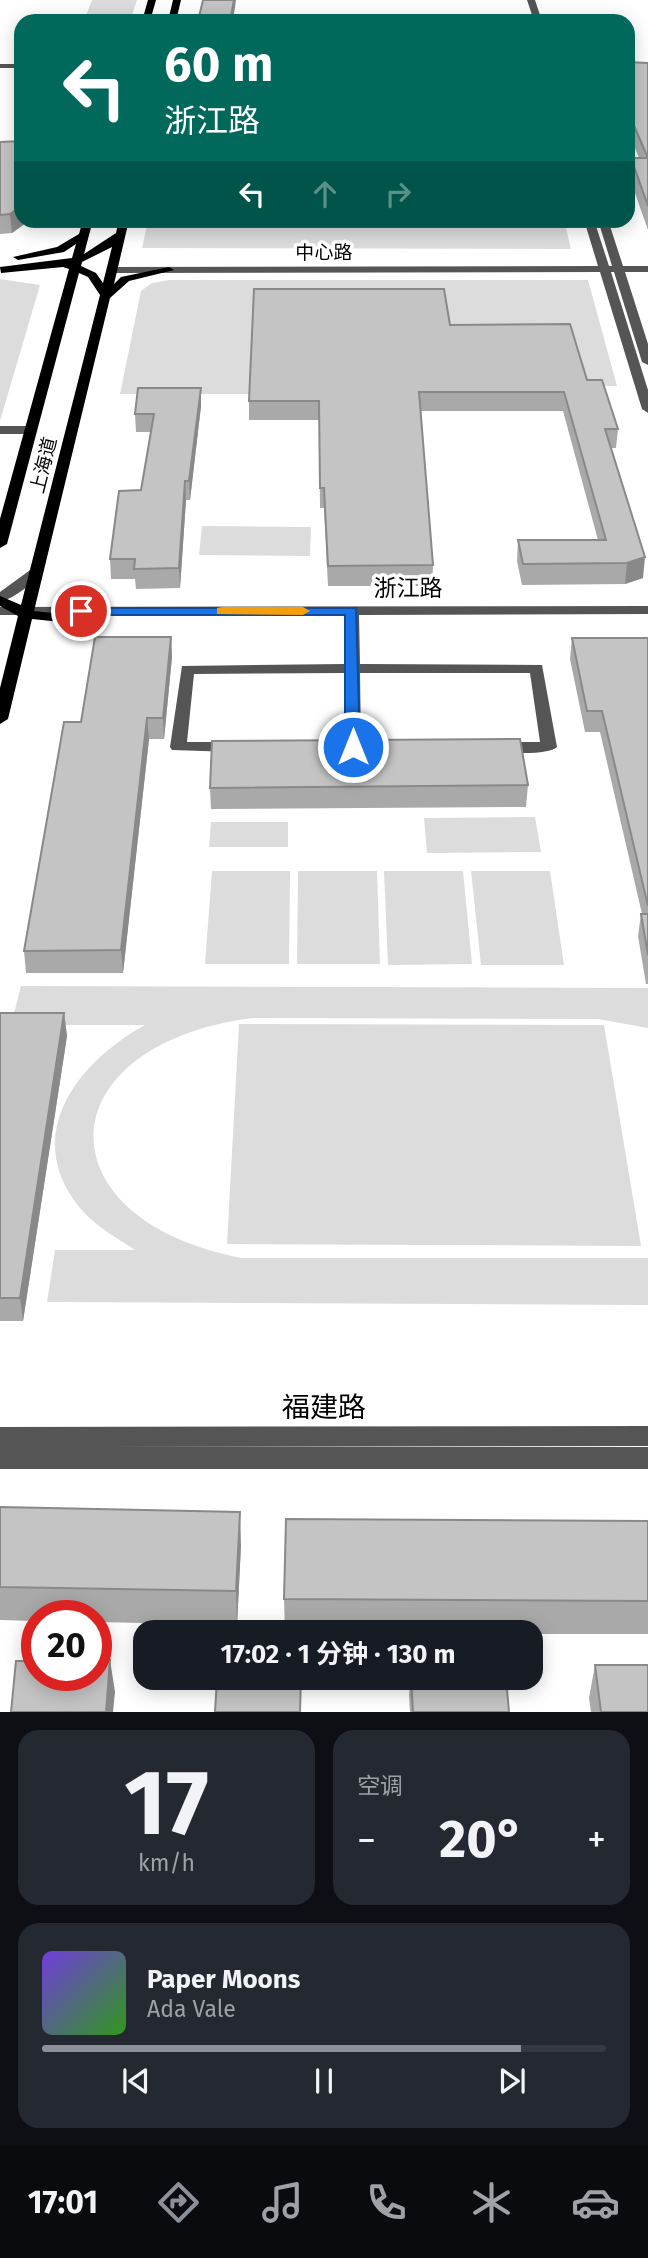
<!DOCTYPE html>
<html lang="zh">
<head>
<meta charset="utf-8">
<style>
	body { margin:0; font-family:"Fira Sans","Noto Sans SC",sans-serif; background:#242831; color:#f1f3f6; height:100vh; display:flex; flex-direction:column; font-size:26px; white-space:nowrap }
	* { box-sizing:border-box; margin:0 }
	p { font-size:23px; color:#9ea1a6 }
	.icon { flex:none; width:38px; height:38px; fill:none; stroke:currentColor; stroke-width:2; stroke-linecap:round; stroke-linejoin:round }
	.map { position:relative; height:1712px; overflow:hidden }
	.panel { display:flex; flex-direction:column; gap:18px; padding:18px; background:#0d0f14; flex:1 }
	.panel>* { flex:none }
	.guide { position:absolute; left:14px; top:14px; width:621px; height:214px; border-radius:21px; box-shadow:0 4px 18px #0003; background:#00695c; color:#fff; overflow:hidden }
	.speed { position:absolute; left:21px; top:1600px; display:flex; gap:14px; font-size:35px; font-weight:700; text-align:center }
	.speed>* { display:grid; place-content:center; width:91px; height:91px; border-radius:50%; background:#171b24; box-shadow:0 4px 18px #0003; line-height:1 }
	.speed .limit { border:10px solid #d22; background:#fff; color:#111 }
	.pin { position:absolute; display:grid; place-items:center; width:60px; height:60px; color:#fff; margin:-30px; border:4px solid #fff; border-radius:50%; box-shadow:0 2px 7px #0007 }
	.me { position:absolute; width:77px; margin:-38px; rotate:0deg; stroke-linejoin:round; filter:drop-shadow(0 0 5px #0008) }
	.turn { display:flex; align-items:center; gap:24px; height:147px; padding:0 35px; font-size:32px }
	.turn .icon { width:91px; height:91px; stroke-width:2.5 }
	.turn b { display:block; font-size:49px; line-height:60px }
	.lanes { display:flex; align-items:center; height:66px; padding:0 35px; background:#0003; justify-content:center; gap:35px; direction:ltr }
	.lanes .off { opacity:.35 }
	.big { font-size:52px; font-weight:700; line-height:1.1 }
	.panel .widget { flex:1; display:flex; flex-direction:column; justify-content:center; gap:10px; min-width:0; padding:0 24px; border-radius:21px; background:#242831 }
	.panel .dial { align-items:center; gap:0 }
	.dial b { font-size:91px; line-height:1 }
	.song { display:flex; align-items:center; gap:21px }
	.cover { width:84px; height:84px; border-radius:10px; background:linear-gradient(135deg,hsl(260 70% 55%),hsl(110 70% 35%)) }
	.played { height:7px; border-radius:4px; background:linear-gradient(90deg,#8c9099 85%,#363941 85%) }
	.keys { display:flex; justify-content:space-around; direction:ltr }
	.heat { display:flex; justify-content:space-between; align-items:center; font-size:38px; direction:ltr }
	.panel .tiles { flex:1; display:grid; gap:18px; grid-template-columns:1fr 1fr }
	.widget:last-child { grid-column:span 2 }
	.trip { position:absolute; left:133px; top:1620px; width:410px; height:70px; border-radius:21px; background:#171b24; box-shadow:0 4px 18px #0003; font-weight:700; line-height:70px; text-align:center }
	.dock { display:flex; height:112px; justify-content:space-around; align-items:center; background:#090b0e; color:#9ea1a6 }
	.dock .icon { width:49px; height:49px }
	.dock .active { color:#8c9099 }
	.dock b { font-size:32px; color:#f1f3f6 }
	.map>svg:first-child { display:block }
	.green { fill:#dcdcdc }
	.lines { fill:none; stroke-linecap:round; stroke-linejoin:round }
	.minor { fill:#555; fill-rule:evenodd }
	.major { fill:#000; fill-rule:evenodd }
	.wall { fill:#a9a9a9 }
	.shaded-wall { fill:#898989 }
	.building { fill:#c4c4c4; stroke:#898989; stroke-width:2 }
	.route { fill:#1a73e8; stroke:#114b97; stroke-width:2 }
	.slow { fill:#f59e0b }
	.labels { text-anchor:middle; stroke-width:7; stroke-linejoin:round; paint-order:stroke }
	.far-street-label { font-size:19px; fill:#000; stroke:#fff }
	.street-label { font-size:23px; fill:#000; stroke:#fff }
	.near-street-label { font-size:28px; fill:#000; stroke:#fff }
</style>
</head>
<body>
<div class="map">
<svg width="648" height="1712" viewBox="0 0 648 1712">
	<rect width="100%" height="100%" fill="#fff"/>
	<!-- green -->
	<g class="green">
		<polygon points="92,0 137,0 130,21 84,21"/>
		<polygon points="564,220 571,249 142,248 148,221"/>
		<polygon points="0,279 40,285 0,421"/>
		<polygon points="169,280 588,280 617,386 368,385 368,394 120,394 141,291 152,283"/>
		<polygon points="202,526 311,527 310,556 199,555"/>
		<polygon points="535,817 541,852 427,853 424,818"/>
		<polygon points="211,822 288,822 288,847 209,847"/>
		<polygon points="212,871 290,871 289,964 205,964"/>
		<polygon points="298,871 377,871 380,964 297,964"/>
		<polygon points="384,871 463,871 472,964 388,965"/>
		<polygon points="471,871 550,871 564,965 481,965"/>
		<path d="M21,986l627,2v40l-50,-9 -346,-1c-206,27 -213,201 -10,240h406v47l-601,-3 8,-52h80c-19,-13 -39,-23 -55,-42 -60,-73 -2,-146 65,-183h-134z"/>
		<polygon points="239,1024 604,1025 641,1246 227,1244"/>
	</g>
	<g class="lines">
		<!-- minor -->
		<g class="minor">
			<polygon points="527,0 535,0 542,21 534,21"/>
			<rect x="0" y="64" width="21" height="4"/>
			<polygon points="584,220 594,220 609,266 612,266 598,220 608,220 623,266 648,266 648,272 625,272 648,344 648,365 642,362 614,272 611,272 648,390 648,413 642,409 600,272 113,273 108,270 113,267 598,266"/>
			<polygon points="0,426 31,426 37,430 31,434 0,434"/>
			<path d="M37,565l7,4c-11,14 -27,28 -44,33v-10z"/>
			<path d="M648,606v8l-289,1 1,49 182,1 15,82c-8,8 -56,8 -64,0l8,-5h39l-10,-69h-170l1,69 13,2 2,3c-6,7 -25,7 -31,0v-74l-151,1 -7,68h46l8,5 -8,5 -61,-2 -2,-3 12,-81 163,-2v-49h-345v-8z"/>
			<polygon points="648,1426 648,1446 100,1447 648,1447 648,1469 0,1469 0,1427"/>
		</g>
		<!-- major -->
		<g class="major">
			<polygon points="148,0 156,0 150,21 142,21"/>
			<polygon points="173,0 181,0 176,21 168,21"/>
			<path d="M83,220h10l-9,34 32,-21 3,-13h10l-15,64 7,-7 48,-10 5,3 -45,11 -19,17 -76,313 37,4 7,4 -7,4 -39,-4 -24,100 -8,5v-36l18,-72 -18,-10v-10l21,9 79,-310 -12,-18 -9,-4 -72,271 -7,4v-29l69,-250 -6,-2 -62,6 -1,-6 72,-9 4,-14 -12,8 -46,8 -5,-3 44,-10 22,-13zM112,247l-9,36 -7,-10 -15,-7 1,-4z"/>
		</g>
	</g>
	<!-- wall -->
	<g class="wall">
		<polygon points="628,62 648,63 648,230 629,176 631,158 639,158 628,130"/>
		<polygon points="0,142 21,220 30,220 12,233 0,234"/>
		<polygon points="450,325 587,380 618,429 616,448 611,448 643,578 625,584 522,585 517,561 518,540 598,540 563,411 420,411 433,565 432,586 328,586 324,508 320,508 319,420 249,420 249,401"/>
		<polygon points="201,406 190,500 186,500 180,588 136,589 135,579 111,579 110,559 141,490 151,432 136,432 135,414"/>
		<polygon points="171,637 172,657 164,739 149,739 123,973 26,973 24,951 81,722"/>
		<polygon points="572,638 648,638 648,984 646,984 638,936 641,914 642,914 600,732 585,732 570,659"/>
		<polygon points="528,785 526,807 211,809 210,788"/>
		<polygon points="0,1013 64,1013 67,1036 23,1321 0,1321"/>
		<polygon points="0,1507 241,1545 237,1625 96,1622 96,1615 37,1615 37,1621 0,1620"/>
		<polygon points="648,1521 648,1634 530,1634 530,1633 285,1633 284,1599"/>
		<polygon points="595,1665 648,1712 591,1712 589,1698"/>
		<polygon points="410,1678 506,1678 509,1712 410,1712 409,1695"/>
	</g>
	<!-- shaded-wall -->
	<g class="shaded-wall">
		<polygon points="234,0 236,0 233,21 230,21"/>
		<polygon points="21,206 21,220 30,220 12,233 10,214"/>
		<polygon points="201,388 201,406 190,500 189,481"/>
		<polygon points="185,481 186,500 180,588 179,568"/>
		<polygon points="645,557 643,578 625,584 627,563"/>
		<polygon points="171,637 172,657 164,739 163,718"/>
		<polygon points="147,718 149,739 123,973 121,950"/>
		<polygon points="64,1013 67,1036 23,1321 20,1298"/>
		<polygon points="240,1512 241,1545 237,1625 236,1591"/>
		<polygon points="110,1660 115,1692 113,1712 106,1712"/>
	</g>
	<!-- building -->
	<g class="building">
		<polygon points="203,0 234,0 230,21 198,21"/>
		<polygon points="628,62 648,63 648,158 628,112"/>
		<polygon points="21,141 21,206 10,214 0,215 0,142"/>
		<polygon points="631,158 648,158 648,206"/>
		<polygon points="254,289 444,289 450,325 570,324 587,380 602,380 618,429 605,429 645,557 627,563 523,564 518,540 606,540 564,392 419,392 433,565 328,566 324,488 320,488 319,401 249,401"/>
		<polygon points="138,388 201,388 189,481 185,481 179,568 134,569 135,559 110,559 119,491 141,490 154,414 135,414"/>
		<polygon points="95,637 171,637 163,718 147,718 121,950 24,951 64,722 81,722"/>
		<polygon points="572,638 648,638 648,906 602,711 587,711"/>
		<polygon points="520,739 528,785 210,788 212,741"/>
		<polygon points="641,914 648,914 648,955"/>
		<polygon points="0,1013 64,1013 20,1298 0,1298"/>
		<polygon points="0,1507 240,1512 236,1591 0,1587"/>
		<polygon points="286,1519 648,1521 648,1601 284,1599"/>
		<polygon points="96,1660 110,1660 106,1712 11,1712 16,1661 37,1661 37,1675 96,1675"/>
		<polygon points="595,1665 648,1665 648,1712 601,1712"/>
		<polygon points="217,1678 301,1678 300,1712 215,1712"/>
		<polygon points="411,1678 506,1678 509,1712 413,1712"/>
	</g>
	<!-- route -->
	<polygon class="route" points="76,608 356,608 360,747 353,751 345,747 345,615 81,615 76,614"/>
	<!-- slow -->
	<polygon class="slow" points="222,607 303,607 310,611 303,615 217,614 217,608"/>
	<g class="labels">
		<!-- far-street labels -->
		<g class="far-street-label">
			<text x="324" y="259">中心路</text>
			<text transform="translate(43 465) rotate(-76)" y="7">上海道</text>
		</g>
		<!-- street labels -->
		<g class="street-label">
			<text x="408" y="596">浙江路</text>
		</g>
		<!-- near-street labels -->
		<g class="near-street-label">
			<text x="324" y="1417">福建路</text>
		</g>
	</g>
</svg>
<div class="speed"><div class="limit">20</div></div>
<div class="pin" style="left:81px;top:611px;background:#d93025"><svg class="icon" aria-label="arrive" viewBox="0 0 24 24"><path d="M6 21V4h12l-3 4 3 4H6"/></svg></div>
<svg class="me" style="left:353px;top:747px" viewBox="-20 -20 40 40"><circle r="17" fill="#1a73e8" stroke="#fff" stroke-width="3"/><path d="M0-11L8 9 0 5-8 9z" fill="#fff"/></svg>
<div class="trip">17:02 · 1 分钟 · 130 m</div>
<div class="guide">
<div class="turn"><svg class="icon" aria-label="left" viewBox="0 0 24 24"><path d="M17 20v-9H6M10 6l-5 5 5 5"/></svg><div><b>60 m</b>浙江路</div></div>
<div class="lanes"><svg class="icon" aria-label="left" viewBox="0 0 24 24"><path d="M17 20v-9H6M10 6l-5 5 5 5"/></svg><svg class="icon off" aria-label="ahead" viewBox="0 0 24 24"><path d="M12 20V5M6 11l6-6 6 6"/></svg><svg class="icon off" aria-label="right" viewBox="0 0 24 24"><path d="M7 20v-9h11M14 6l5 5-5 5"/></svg></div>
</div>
</div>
<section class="panel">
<div class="tiles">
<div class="widget dial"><b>17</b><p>km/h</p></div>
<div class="widget"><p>空调</p>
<div class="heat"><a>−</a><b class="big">20°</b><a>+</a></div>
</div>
<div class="widget">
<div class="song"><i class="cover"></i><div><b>Paper Moons</b><p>Ada Vale</p></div></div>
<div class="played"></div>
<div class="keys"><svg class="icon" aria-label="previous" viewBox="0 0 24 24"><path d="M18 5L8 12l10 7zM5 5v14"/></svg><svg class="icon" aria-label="pause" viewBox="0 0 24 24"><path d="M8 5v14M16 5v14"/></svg><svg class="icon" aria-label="next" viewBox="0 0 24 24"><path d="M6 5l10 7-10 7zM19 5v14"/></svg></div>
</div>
</div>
</section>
<nav class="dock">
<b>17:01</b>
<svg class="icon active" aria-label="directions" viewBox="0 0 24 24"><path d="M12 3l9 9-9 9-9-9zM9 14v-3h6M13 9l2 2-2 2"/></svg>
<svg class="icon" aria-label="music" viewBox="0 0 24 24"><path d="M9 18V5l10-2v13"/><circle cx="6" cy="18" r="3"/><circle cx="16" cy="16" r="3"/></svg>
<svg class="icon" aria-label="phone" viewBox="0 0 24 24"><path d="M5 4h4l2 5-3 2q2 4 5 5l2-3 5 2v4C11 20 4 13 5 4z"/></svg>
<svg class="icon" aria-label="climate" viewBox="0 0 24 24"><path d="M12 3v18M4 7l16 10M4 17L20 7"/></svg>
<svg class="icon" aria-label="car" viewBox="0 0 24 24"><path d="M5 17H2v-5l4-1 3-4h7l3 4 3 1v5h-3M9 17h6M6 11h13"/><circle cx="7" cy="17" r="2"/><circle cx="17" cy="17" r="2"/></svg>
</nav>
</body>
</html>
